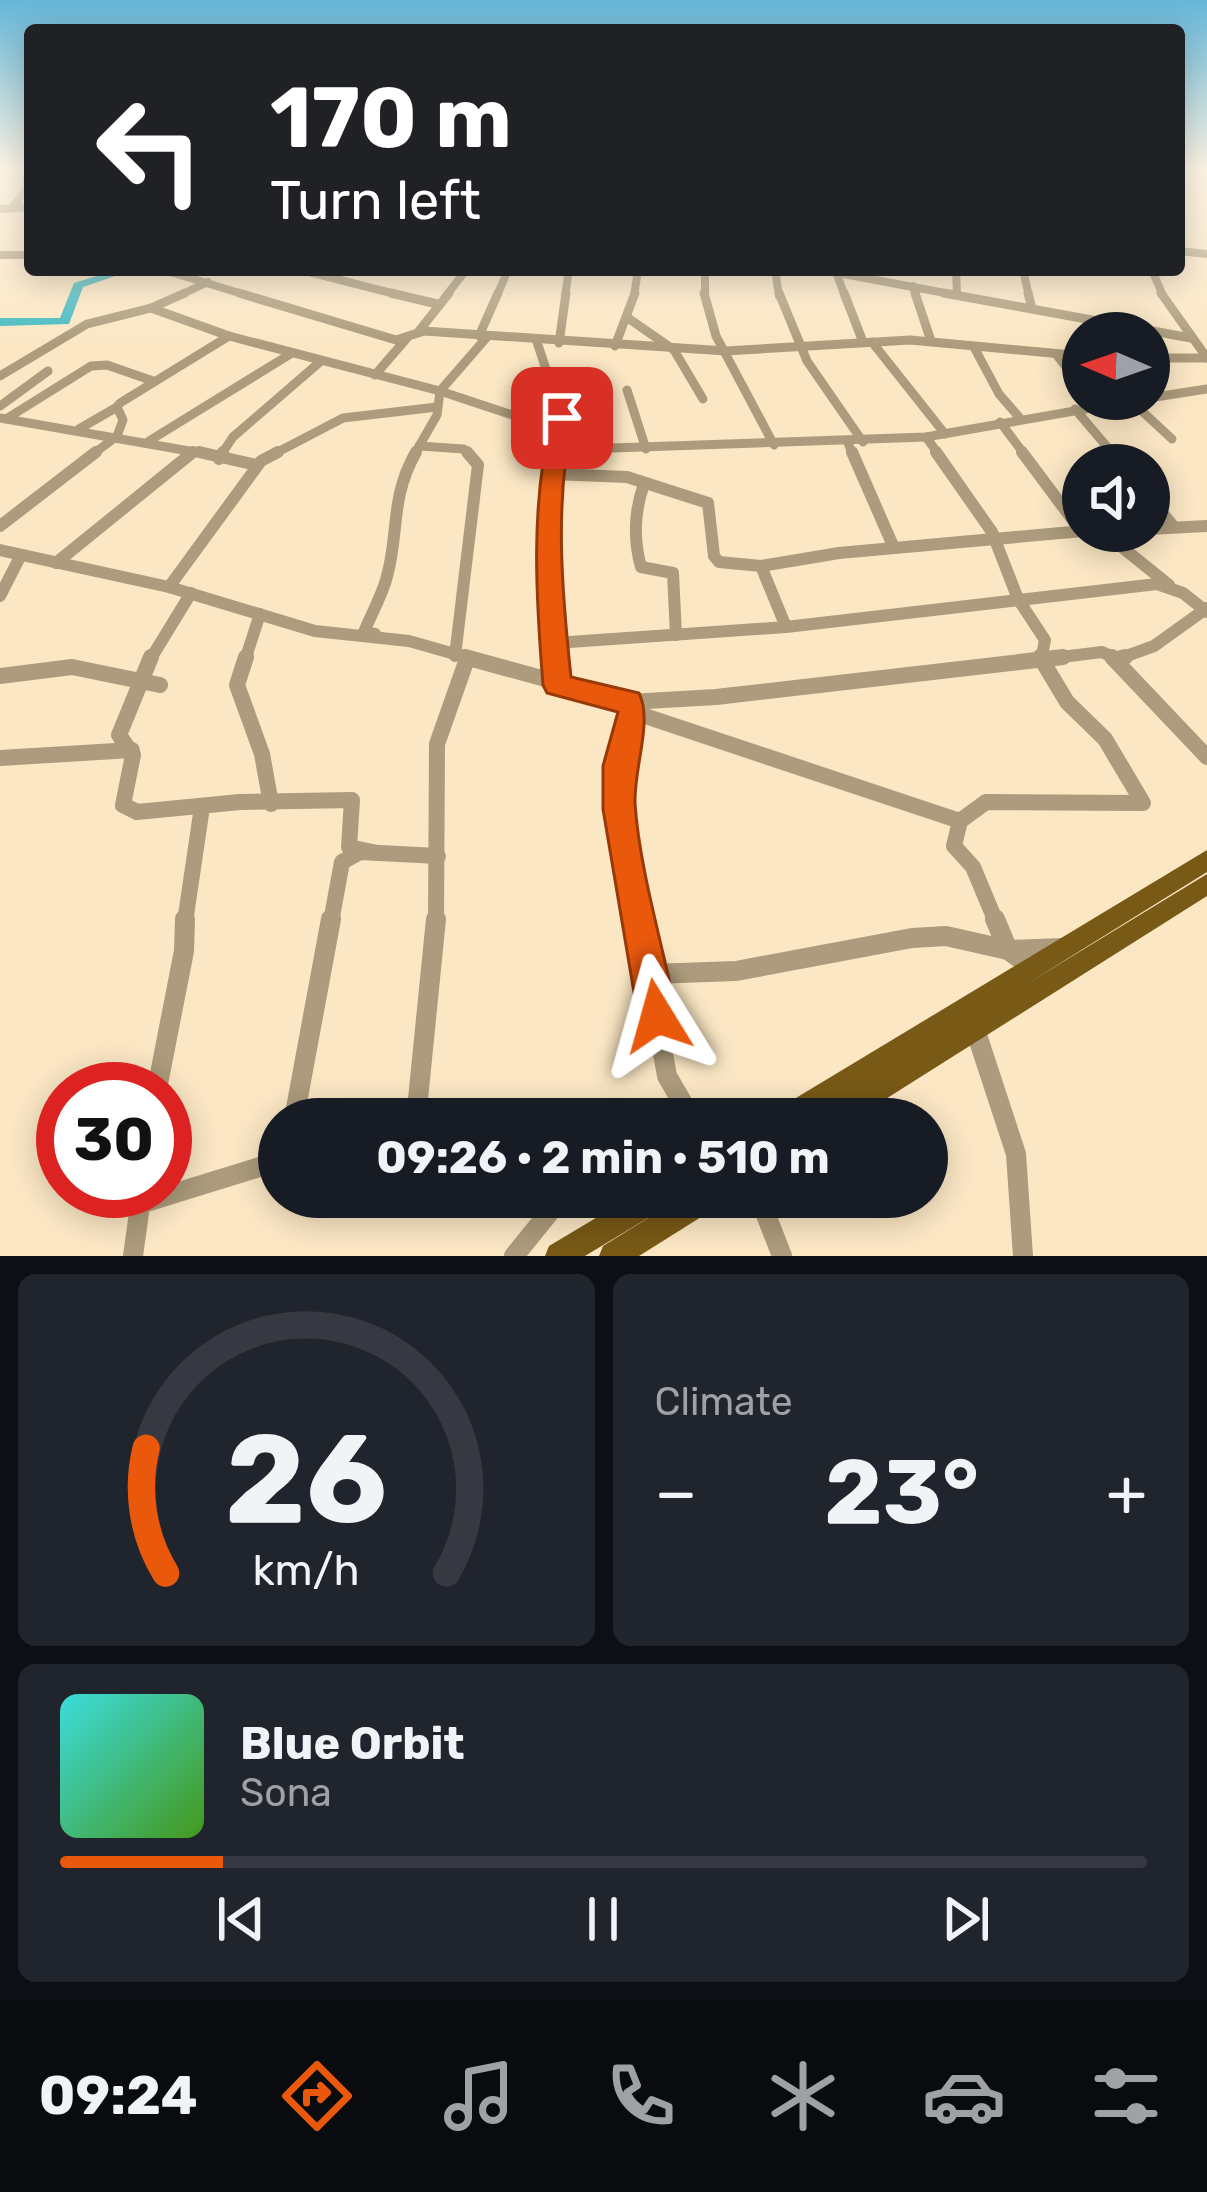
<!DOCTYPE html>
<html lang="en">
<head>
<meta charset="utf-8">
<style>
	body { margin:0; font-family:Rubik,sans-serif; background:#20242c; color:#f1f3f6; height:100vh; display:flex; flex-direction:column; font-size:45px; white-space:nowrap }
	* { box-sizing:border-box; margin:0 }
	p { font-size:39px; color:#9ea1a6 }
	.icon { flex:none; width:66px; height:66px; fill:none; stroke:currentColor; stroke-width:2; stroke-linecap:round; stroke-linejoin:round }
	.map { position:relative; height:1256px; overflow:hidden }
	.sheet { display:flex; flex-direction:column; gap:18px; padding:18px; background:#0d0f14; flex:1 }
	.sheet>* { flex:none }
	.hud { position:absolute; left:24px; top:24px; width:1161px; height:252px; border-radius:12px; box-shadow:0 6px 30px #0003; background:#202124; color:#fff; overflow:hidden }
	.needle { width:78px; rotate:272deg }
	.controls { position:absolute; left:1062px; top:312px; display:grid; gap:24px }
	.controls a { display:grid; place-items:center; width:108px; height:108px; border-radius:50%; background:#171b24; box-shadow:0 6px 30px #0003; font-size:60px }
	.speed { position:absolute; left:36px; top:1062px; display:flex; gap:24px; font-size:60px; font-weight:700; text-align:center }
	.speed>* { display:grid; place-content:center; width:156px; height:156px; border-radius:50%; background:#171b24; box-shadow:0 6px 30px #0003; line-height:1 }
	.speed .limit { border:18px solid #d22; background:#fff; color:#111 }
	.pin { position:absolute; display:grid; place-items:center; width:102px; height:102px; color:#fff; margin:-51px; border-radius:24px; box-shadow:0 6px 18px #0006 }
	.me { position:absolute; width:132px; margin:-66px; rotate:352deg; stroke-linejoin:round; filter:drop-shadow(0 0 9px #0008) }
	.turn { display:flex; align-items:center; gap:42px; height:252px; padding:0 48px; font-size:54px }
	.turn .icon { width:156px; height:156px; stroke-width:2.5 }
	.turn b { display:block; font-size:84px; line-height:102px }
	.big { font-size:90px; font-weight:700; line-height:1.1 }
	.sheet .card { flex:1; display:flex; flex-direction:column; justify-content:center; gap:18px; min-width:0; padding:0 42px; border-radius:18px; background:#20242c }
	.sheet .dial { align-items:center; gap:0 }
	.dial svg { height:312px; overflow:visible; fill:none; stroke:#363941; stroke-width:7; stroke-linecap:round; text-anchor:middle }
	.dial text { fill:#f1f3f6; stroke:none }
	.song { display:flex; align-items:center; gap:36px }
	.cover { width:144px; height:144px; border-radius:18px; background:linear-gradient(135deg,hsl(180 70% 55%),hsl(100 70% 35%)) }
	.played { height:12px; border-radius:6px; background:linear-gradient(90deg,#ea580c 15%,#363941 15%) }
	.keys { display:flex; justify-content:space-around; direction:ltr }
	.heat { display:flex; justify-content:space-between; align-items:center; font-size:66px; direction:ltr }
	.sheet .tiles { flex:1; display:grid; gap:18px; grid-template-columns:1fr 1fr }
	.card:last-child { grid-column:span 2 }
	.trip { position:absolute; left:258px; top:1098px; width:690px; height:120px; border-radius:60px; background:#171b24; box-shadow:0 6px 30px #0003; font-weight:700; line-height:120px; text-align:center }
	.dock { display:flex; height:192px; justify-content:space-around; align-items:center; background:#090b0e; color:#9ea1a6 }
	.dock .icon { width:84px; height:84px }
	.dock .selected { color:#ea580c }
	.dock b { font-size:54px; color:#f1f3f6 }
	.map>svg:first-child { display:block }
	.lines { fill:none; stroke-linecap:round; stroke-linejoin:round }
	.river { fill:#3fb9c1; fill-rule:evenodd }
	.minor-far4 { stroke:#ac9b7c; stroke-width:8 }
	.minor-far3 { stroke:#ac9b7c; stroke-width:9 }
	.minor-far2 { stroke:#ac9b7c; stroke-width:12 }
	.minor-far1 { stroke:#ac9b7c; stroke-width:16 }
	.minor { stroke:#ac9b7c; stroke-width:20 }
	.major { fill:#785916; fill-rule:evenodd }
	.route { fill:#ea580c; stroke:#983908; stroke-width:3 }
</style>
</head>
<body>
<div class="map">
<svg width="1207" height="1256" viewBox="0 0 1207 1256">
	<rect width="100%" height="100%" fill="#fbe7c4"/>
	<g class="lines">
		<!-- river -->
		<polygon class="river" points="116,270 133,270 83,287 69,324 0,326 0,318 60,318 74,283"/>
		<!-- minor-far4 -->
		<g class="minor-far4">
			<polyline points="12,208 27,188 27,170"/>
			<polyline points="0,209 30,207"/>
			<polyline points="1179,251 1207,254"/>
			<polyline points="0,255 30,255"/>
			<polyline points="164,270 249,296"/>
			<polyline points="301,270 403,296"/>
			<polyline points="775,270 779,296"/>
			<polyline points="822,270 961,296"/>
			<polyline points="956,270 957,295"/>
			<polyline points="1023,270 1029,296"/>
			<polyline points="1152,270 1163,296"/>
			<polyline points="836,272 845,296"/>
			<polyline points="913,286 916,296"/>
			<polyline points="178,296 208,282"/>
			<polyline points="446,296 466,270"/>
			<polyline points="497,296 508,270"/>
			<polyline points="565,296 569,270"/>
			<polyline points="634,296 638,270"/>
			<polyline points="705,296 705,270"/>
		</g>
		<!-- minor-far3 -->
		<g class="minor-far3">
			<polyline points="239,293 396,340 424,331 726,351 910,340 1083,356"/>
			<polyline points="391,293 437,304"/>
			<polyline points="704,293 716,336 774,445"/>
			<polyline points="779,293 807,361 863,442"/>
			<polyline points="844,293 863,342"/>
			<polyline points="915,293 931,341"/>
			<polyline points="944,293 1191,338"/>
			<polyline points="1028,293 1031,305"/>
			<polyline points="1161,293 1207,358"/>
			<polyline points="151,308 229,336 440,391 612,448 926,437 1143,399"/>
			<polyline points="628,318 674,350 703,399"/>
			<polyline points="419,331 449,293"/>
			<polyline points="479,336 498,293"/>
			<polyline points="537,342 562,418 554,455"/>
			<polyline points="872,342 945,434"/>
			<polyline points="559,343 566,293"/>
			<polyline points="615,346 635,293"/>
			<polyline points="975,349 999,394 1019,417"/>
			<polyline points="1056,354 1083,389"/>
			<polyline points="1149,358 1207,358"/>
			<polyline points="375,375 407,338"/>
			<polyline points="0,376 87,324 151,308 185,293"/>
			<polyline points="627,390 646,449"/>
			<polyline points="1149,398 1207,389"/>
			<polyline points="1131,401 1172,439"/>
			<polyline points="0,406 48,371"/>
			<polyline points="1075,409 1114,455"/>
			<polyline points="0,418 212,455"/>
			<polyline points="6,419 91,366 107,365 153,381"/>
			<polyline points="1000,422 1025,455"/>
			<polyline points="79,429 117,407"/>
			<polyline points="926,437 939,455"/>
			<polyline points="149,441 292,353"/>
			<polyline points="848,443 853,455"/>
			<polyline points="419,446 464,449 469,455"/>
			<polyline points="92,455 117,436 123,420 117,407 120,403 229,336"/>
			<polyline points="189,455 193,452"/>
			<polyline points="221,455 233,437 321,361"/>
			<polyline points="272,455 343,418 437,407"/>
			<polyline points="414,455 437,415 440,391 487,337"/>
		</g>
		<!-- minor-far2 -->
		<g class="minor-far2">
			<polyline points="199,452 256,465"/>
			<polyline points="554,452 551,613 555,660"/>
			<polyline points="852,452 894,548"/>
			<polyline points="936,452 992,532 1018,599 1045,640 1041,660"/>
			<polyline points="1022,452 1081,531"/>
			<polyline points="1111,452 1122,465"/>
			<polyline points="219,459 223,452"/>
			<polyline points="553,474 627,477 708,503 714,556 719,562 761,566 839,553 1083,531"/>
			<path d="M644,484c-10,28 -11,54 -3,83l32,6 3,62"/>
			<polyline points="1149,497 1174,527"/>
			<polyline points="0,526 96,452"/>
			<polyline points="1149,529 1207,526"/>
			<polyline points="1102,531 1169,585"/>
			<polyline points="0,550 169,587 315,631 409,641 476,660"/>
			<polyline points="56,563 193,452"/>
			<polyline points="761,566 786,627"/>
			<polyline points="169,587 261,461 278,452"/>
			<polyline points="0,596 21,555"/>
			<path d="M375,634l-11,-2c7,-17 17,-35 22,-52 14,-47 3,-80 30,-128"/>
			<polyline points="555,643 786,627 1157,584 1183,593 1207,612"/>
			<polyline points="455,656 478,465 467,452"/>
			<polyline points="1118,659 1154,646 1207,608"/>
			<polyline points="150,660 191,593"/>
			<polyline points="245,660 260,614"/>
			<polyline points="1037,660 1102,652 1119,660"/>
		</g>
		<!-- minor-far1 -->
		<g class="minor-far1">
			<polyline points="151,657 119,735 133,755 123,805 137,812 240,802 352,800 349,847 377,853"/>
			<polyline points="246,657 237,685 262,754 271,804"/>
			<polyline points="465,657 629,702 716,697 1063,657"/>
			<polyline points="555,657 557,685"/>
			<polyline points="1112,657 1207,757"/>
			<polyline points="1118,659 1125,657"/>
			<polyline points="0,676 72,667 160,685"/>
			<path d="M630,706c-1,23 -9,43 -11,65 -5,50 12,102 20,151"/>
			<polyline points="633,712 960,821 954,846 973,867 996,922"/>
			<polyline points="0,758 132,750"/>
			<polyline points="960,821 986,802 1143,803 1105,739 1067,702 1040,657"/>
			<polyline points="185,922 202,807"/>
			<polyline points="331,922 342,862 360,852 438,856"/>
			<polyline points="436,922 437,744 467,659"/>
		</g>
		<!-- minor -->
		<g class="minor">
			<polyline points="639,919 667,1076 692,1119"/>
			<polyline points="995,919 1008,950 1033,968"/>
			<polyline points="652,974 736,971 912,938 946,936 1008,950 1062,948"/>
			<polyline points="975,1029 1016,1154 1023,1256"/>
			<polyline points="157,1089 184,951 185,919"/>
			<polyline points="294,1119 331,919"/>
			<polyline points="416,1119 436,919"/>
			<polyline points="759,1197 782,1256"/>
			<polyline points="140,1204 279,1161"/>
			<polyline points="133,1256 142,1191"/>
			<polyline points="514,1256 557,1203 553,1197"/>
		</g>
		<!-- major -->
		<g class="major">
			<polygon points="1207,850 1207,872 1025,985 1207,874 1207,896 854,1119 818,1119 822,1111 809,1119 772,1119 776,1110"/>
			<polygon points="631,1197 669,1197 666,1207 585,1256 545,1256 549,1246"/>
			<polygon points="682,1197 720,1197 717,1207 639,1256 599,1256 603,1246"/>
		</g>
	</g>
	<!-- sky -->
	<linearGradient id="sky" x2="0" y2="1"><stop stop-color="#64b6d8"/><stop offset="0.49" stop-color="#fdf4e4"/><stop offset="1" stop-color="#fdf4e4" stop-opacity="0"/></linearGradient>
	<rect width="1207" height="345" fill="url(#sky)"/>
	<!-- route -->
	<path class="route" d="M562,412l11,6c-19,83 -11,175 -2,259l68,16c14,29 -5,73 -4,110 4,65 29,147 42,213l-6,13 -14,6 -14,-6 -5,-13 -35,-207v-43l15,-54 -71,-19 -4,-8c-7,-87 -13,-182 9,-267z"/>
</svg>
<div class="controls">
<a><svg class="needle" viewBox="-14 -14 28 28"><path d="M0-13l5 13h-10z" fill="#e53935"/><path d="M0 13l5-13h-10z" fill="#9ea1a6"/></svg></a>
<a><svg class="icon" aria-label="sound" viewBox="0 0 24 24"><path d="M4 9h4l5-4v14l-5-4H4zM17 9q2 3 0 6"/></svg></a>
</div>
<div class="speed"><div class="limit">30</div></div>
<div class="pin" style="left:562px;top:418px;background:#d93025"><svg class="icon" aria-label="arrive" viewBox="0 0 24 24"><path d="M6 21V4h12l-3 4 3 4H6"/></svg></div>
<svg class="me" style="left:657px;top:1016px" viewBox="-20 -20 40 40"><path d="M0-17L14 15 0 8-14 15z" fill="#ea580c" stroke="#fff" stroke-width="4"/></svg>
<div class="trip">09:26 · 2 min · 510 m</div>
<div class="hud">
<div class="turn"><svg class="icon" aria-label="left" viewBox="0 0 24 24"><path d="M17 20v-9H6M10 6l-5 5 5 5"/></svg><div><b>170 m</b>Turn left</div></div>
</div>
</div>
<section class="sheet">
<div class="tiles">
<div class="card dial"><svg viewBox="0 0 100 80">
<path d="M14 69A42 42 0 1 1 86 69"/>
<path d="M14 69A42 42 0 0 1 9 37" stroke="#ea580c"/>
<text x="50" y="56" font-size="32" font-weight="700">26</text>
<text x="50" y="72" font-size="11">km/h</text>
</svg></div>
<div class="card"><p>Climate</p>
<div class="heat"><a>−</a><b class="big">23°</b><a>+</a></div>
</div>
<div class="card">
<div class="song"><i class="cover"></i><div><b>Blue Orbit</b><p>Sona</p></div></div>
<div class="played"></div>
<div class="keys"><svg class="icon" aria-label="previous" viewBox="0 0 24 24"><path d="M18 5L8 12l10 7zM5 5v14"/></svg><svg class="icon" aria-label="pause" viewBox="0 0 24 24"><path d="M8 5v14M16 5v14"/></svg><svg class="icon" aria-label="next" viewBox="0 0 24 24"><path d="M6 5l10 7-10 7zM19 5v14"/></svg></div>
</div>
</div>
</section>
<nav class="dock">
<b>09:24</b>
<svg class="icon selected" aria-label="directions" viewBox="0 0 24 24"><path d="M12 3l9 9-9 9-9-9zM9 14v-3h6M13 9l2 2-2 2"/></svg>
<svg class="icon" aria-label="music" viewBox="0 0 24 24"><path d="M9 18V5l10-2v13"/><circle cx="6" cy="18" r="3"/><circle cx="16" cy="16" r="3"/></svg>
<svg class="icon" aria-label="phone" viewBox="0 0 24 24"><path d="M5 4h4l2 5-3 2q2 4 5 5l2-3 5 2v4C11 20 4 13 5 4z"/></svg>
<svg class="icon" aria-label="climate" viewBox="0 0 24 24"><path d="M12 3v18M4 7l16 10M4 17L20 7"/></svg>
<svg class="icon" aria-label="car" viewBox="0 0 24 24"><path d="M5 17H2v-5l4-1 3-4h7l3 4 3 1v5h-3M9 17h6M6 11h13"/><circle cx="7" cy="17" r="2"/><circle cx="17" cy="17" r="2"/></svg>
<svg class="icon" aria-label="filters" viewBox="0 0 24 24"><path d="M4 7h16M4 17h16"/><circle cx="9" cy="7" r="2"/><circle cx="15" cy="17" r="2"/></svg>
</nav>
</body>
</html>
